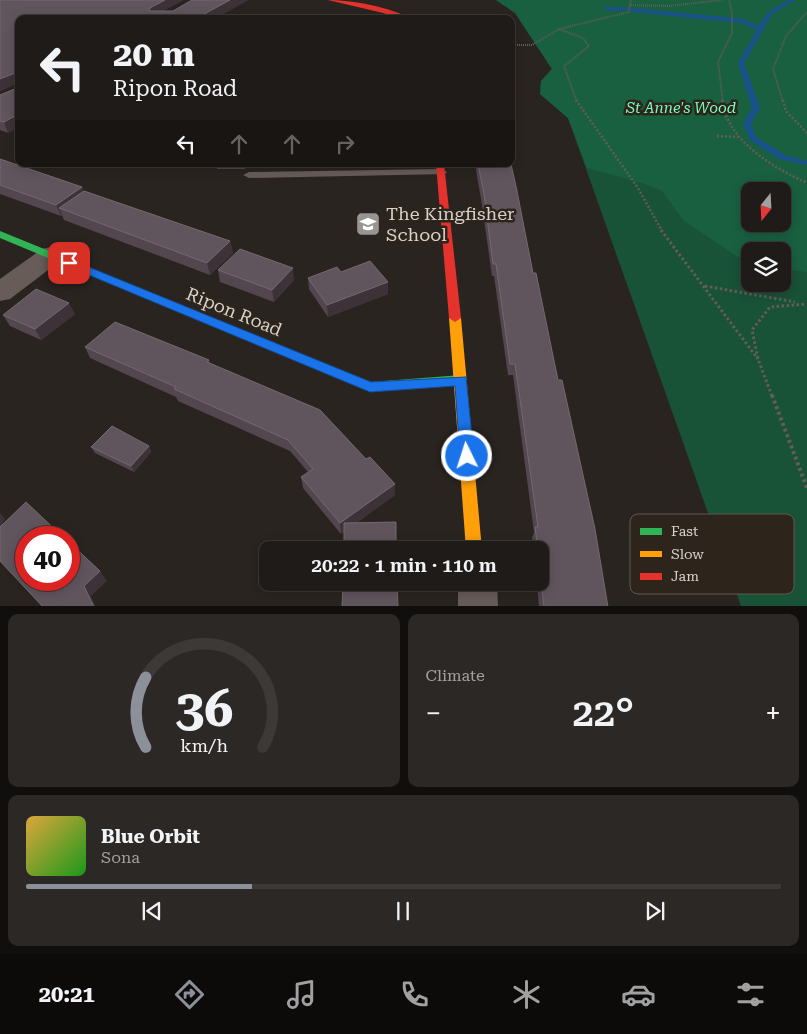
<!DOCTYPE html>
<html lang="en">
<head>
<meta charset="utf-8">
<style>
	body { margin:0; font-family:"Roboto Serif",serif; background:#2c2825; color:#f1f3f6; height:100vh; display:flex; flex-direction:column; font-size:19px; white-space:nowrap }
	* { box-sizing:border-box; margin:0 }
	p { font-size:16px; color:#a1a1a2 }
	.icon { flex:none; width:28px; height:28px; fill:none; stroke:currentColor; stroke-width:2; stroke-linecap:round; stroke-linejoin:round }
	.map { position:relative; height:606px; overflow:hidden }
	.side { display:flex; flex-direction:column; gap:8px; padding:8px; background:#110f0d; flex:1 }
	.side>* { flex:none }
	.hud { position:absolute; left:15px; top:15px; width:500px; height:152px; border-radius:10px; box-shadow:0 2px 12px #0003,0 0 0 1px #3c3937; background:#1f1b18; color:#f1f3f6; overflow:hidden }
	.needle { width:32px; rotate:198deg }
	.controls { position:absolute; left:741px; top:182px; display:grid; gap:10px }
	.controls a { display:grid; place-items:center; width:50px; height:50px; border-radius:10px; background:#1f1b18; box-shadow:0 2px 12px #0003,0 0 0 1px #3c3937; font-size:25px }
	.speed { position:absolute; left:15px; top:526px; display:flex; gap:10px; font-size:25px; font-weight:700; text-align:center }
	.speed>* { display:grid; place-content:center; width:65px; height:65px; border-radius:50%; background:#1f1b18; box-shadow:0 2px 12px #0003,0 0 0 1px #3c3937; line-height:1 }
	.speed .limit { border:8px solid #d22; background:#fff; color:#111 }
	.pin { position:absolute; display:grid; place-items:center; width:42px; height:42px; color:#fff; margin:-21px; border-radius:10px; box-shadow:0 2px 8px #0006 }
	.me { position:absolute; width:55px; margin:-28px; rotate:356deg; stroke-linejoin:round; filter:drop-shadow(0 0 4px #0008) }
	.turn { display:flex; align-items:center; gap:18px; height:105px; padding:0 15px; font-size:22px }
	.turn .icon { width:65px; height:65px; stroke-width:2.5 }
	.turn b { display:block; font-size:35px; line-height:42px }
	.lanes { display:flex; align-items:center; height:48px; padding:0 15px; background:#0003; justify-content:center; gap:25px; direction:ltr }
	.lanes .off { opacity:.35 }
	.big { font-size:38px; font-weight:600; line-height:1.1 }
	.side .widget { flex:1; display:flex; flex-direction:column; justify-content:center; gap:8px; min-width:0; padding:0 18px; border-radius:10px; background:#2c2825 }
	.side .dial { align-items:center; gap:0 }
	.dial svg { height:130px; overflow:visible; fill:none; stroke:#3c3937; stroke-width:7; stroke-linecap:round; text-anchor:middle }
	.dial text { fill:#f1f3f6; stroke:none }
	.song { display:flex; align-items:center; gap:15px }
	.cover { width:60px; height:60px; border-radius:8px; background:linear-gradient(135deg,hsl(40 70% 55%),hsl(120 70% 35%)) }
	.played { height:5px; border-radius:2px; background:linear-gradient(90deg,#8c9099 30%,#3c3937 30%) }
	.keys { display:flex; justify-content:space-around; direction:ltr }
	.heat { display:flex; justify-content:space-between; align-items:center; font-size:28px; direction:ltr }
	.side .tiles { flex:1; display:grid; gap:8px; grid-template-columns:1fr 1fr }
	.widget:last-child { grid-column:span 2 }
	.trip { position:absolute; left:259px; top:541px; width:290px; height:50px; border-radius:10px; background:#1f1b18; box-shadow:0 2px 12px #0003,0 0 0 1px #3c3937; font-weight:600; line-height:50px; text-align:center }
	.tab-bar { display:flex; height:80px; justify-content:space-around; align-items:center; background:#0c0b0a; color:#a1a1a2 }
	.tab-bar .icon { width:35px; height:35px }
	.tab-bar .active { color:#8c9099 }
	.tab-bar b { font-size:22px; color:#f1f3f6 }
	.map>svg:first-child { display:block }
	.green { fill:#185237; fill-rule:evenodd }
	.forest { fill:#196041; fill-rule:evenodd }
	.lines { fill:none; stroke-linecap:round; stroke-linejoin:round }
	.stream { fill:#19518a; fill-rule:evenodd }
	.path-far3 { stroke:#645c59; stroke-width:2; stroke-dasharray:1 1; stroke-linecap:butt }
	.path-far2 { stroke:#645c59; stroke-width:2.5; stroke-dasharray:2 2; stroke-linecap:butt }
	.path-far1 { stroke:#645c59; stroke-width:3; stroke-dasharray:2.5 2.5; stroke-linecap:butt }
	.path { stroke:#645c59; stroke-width:4; stroke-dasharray:3 3; stroke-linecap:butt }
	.lane { fill:#685c59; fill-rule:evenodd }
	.street { fill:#685c59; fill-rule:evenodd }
	.fast { fill:#30b455; fill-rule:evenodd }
	.slow { fill:#ff9f0a; fill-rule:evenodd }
	.jam { fill:#e5322d; fill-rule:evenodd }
	.wall { fill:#53464f }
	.shaded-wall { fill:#3c3237 }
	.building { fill:#61555d; stroke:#74696e }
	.route { fill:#1a73e8; stroke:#114b97 }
	.labels { text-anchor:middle; stroke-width:5; stroke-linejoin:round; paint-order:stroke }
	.far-park-label { font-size:15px; font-style:italic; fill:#78fdbc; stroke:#2d241c }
	.poi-label { font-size:18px; fill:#d7d1cc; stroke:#2d241c; text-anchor:start }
	.street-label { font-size:18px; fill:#d7d1cc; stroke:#2d241c }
	.key { fill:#2d241c; stroke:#605851; stroke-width:1 }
	.key-label { font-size:14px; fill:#d7d1cc }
</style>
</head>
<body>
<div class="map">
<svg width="807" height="607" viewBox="0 0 807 607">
	<rect width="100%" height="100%" fill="#292420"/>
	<!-- green -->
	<path class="green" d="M496,0h311v606h-66l-173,-488 -28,-24 1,-13 11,-12 -37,-56zM750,191h32v33h-32zM750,251h32v33h-32z"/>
	<!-- forest -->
	<path class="forest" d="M496,0h311v272l-24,-3 -1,-18h-32v9l-12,-3 -54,-36 -22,-30 -20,-8 -55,-15 -19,-50 -28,-24 1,-13 11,-12 -37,-56zM750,191h32v33h-32z"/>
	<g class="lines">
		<!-- stream -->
		<g class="stream">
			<polygon points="788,0 795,0 772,14 744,63 760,108 751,124 756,137 785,155 807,161 807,165 779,159 750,140 743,124 752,108 738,63 757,30 742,23 632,12 629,10 632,8 743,19 759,26 768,12"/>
			<polygon points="606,7 625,7 628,9 625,11 604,10 604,8"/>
		</g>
		<!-- path-far3 -->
		<g class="path-far3">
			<polyline points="629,5 669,6 722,0"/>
			<polyline points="559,29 583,38 589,46 564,66 577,102"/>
			<polyline points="511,45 532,45 559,29 629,12 631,0"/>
			<polyline points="723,102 718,62 732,33 732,12 729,0"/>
			<polyline points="783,102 773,69 786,36 807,12"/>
		</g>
		<!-- path-far2 -->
		<g class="path-far2">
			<polyline points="576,100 638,188 662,231"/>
			<path d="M722,100c5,41 52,68 85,83"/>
			<polyline points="783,100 786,111 807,133"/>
			<polyline points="717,136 738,137"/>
		</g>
		<!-- path-far1 -->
		<g class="path-far1">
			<polyline points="661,230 758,359"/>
			<polyline points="705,286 795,302"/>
			<polyline points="772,396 758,359 752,330 770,307 807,304"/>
		</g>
		<!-- path -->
		<polyline class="path" points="772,395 807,488"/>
		<!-- lane -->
		<polygon class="lane" points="441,169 447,172 445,174 249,178 243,175 249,172"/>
		<!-- street -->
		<g class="street">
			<polygon points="51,247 60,249 64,255 60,261 10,299 0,301 0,279 42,249"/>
			<polygon points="458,582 497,582 498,607 458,607"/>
		</g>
		<!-- fast -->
		<polygon class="fast" points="0,231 371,382 461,375 465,377 467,380 465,383 461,385 370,392 0,238"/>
		<!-- slow -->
		<polygon class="slow" points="455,314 461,318 482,550 466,550 449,318"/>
		<!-- jam -->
		<g class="jam">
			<path d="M328,0c23,0 63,7 83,19h-10l-18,-6z"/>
			<polygon points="436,164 444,164 461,318 455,322 449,318"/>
		</g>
	</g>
	<!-- wall -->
	<g class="wall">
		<polygon points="0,0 183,0 163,11 173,11 192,0 248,0 214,19 19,19 19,127 8,133 0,130 0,95 17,88 16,84 0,91"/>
		<polygon points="0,159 82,187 83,191 230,241 233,253 210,275 64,220 62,215 61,216 0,194"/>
		<polygon points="204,164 246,164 245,169 217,169 216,164 204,165"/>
		<polygon points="475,164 511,164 533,273 608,607 539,607 537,582 540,582 540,550 534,550 532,538 534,532 513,375 508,375 494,276 492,276 482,205"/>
		<polygon points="218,270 294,280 274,302 220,282"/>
		<polygon points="341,272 388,294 328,317 309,289 308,278"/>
		<polygon points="75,314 41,340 10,326 3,315"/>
		<polygon points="85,347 209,360 210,364 366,459 395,484 395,495 341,534 303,488 301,477 308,472 290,451 178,401 176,397 90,358"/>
		<polygon points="149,446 151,452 134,472 95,453 91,447"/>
	</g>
	<!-- shaded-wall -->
	<g class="shaded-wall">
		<polygon points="165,0 183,0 152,17 149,11 150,8"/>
		<polygon points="230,0 248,0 214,19 195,19"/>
		<polygon points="15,73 19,83 0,91 0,79"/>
		<polygon points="19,114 19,127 8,133 4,122"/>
		<polygon points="82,187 86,198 59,208 62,215 61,216 56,205"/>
		<polygon points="230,241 233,253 210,275 207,263"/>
		<polygon points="293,268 294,280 274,302 272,290"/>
		<polygon points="388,282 388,294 328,317 327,305"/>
		<polygon points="69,303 75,314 41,340 35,329"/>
		<polygon points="149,446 151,452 134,472 131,466"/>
		<polygon points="395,484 395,495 341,534 340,523"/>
		<polygon points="0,513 5,519 0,528"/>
		<polygon points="100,571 107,581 91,596 96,607 94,607 84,586"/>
	</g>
	<!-- building -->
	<g class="building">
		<polygon points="0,0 165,0 150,8 149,11 173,11 192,0 230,0 195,19 19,19 19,114 4,122 0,121 0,95 17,88 15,73 0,79"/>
		<polygon points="0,159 82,187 56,205 0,185"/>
		<polygon points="478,164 511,164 517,191 533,273 536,273 558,380 562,380 595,529 608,607 544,607 540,571 540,550 538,550 535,527 538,527 515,364 510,364 496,264 493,264 484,194"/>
		<polygon points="84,191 230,241 207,263 59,208"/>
		<polygon points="240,249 293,268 272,290 218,270"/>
		<polygon points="370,261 388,282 327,305 308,278 337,267 341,272"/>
		<polygon points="36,289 69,303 35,329 3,315"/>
		<polygon points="115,322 209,360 207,362 320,410 366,459 370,457 395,484 340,523 301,477 313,469 288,440 174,389 176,387 85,347"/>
		<polygon points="112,426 149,446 131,466 91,447"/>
		<polygon points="26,502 64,538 26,538 26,580 69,580 69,542 100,571 84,586 94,607 43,607 0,561 0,527"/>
		<polygon points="396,522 396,550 344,550 344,523"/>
		<polygon points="343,582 397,582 398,607 342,607"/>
	</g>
	<!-- route -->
	<polygon class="route" points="69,259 371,382 466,377 474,456 472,460 462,460 460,456 455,386 370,392 65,265 65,260"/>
	<!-- icons -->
	<defs>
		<symbol id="school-square" viewBox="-11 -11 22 22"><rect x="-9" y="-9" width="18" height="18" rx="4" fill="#9a9490" stroke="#2d241c"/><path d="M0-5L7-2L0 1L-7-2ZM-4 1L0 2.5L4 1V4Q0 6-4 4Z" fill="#fff"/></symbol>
	</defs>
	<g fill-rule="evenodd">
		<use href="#school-square" x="354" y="210" width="28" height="28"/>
	</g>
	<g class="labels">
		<!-- far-park labels -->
		<g class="far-park-label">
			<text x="681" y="113">St Anne's Wood</text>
		</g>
		<!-- poi labels -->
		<g class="poi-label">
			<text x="386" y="220">The Kingfisher<tspan x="386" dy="21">School</tspan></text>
		</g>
		<!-- street labels -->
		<g class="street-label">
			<text transform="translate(234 312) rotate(22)" y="6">Ripon Road</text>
		</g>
	</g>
	<!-- legend -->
	<rect x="630" y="514" width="164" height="80" rx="8" class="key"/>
	<rect x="640" y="528" width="22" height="7" fill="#30b455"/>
	<rect x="640" y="551" width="22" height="6" fill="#ff9f0a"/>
	<rect x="640" y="573" width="22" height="7" fill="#e5322d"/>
	<g class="key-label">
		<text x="671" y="536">Fast</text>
		<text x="671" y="559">Slow</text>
		<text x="671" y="581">Jam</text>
	</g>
</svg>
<div class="controls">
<a><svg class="needle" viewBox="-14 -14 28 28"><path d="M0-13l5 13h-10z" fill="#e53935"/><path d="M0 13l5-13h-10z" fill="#a1a1a2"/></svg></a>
<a><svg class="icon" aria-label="layers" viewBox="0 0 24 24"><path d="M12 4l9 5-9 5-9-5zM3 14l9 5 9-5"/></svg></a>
</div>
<div class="speed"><div class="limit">40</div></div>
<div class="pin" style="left:69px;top:263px;background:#d93025"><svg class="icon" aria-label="arrive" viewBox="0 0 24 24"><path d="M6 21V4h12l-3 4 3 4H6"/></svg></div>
<svg class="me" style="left:467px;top:456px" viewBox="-20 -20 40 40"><circle r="17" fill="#1a73e8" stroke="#fff" stroke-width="3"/><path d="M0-11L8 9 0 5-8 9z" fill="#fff"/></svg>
<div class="trip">20:22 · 1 min · 110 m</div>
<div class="hud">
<div class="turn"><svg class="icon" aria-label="left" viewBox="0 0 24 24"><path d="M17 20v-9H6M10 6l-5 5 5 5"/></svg><div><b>20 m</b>Ripon Road</div></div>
<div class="lanes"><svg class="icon" aria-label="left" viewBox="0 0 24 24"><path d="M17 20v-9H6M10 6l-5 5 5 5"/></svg><svg class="icon off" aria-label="ahead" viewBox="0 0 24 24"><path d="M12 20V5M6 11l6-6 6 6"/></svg><svg class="icon off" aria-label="ahead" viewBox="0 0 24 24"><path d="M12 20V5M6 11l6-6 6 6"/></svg><svg class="icon off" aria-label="right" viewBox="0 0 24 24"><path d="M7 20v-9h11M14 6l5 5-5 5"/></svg></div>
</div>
</div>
<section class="side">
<div class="tiles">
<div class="widget dial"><svg viewBox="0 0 100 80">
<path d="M14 69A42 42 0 1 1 86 69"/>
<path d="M14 69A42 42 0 0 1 14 26" stroke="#8c9099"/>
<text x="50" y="56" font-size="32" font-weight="700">36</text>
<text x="50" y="72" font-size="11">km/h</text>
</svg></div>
<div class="widget"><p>Climate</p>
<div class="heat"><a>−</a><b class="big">22°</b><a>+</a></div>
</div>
<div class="widget">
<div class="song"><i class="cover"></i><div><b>Blue Orbit</b><p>Sona</p></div></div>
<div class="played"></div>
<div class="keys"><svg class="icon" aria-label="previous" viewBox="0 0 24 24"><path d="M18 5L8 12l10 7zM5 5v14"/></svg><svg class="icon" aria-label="pause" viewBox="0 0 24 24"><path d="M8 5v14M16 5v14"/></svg><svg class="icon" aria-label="next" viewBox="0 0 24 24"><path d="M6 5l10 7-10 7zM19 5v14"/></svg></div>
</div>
</div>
</section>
<nav class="tab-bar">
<b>20:21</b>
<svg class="icon active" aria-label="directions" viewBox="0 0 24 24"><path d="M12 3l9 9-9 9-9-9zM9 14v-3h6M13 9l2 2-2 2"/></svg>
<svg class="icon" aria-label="music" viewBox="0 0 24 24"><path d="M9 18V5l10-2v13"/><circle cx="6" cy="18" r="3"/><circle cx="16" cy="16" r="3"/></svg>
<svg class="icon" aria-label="phone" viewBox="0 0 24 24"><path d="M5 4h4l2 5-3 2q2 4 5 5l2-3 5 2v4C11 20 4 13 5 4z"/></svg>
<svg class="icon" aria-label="climate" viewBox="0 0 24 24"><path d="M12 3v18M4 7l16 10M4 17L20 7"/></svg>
<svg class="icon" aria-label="car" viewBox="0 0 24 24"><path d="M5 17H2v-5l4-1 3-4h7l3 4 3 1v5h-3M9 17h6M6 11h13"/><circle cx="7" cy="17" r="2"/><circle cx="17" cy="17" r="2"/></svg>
<svg class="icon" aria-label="filters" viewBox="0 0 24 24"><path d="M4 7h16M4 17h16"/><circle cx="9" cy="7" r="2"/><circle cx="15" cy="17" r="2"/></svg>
</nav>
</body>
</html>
